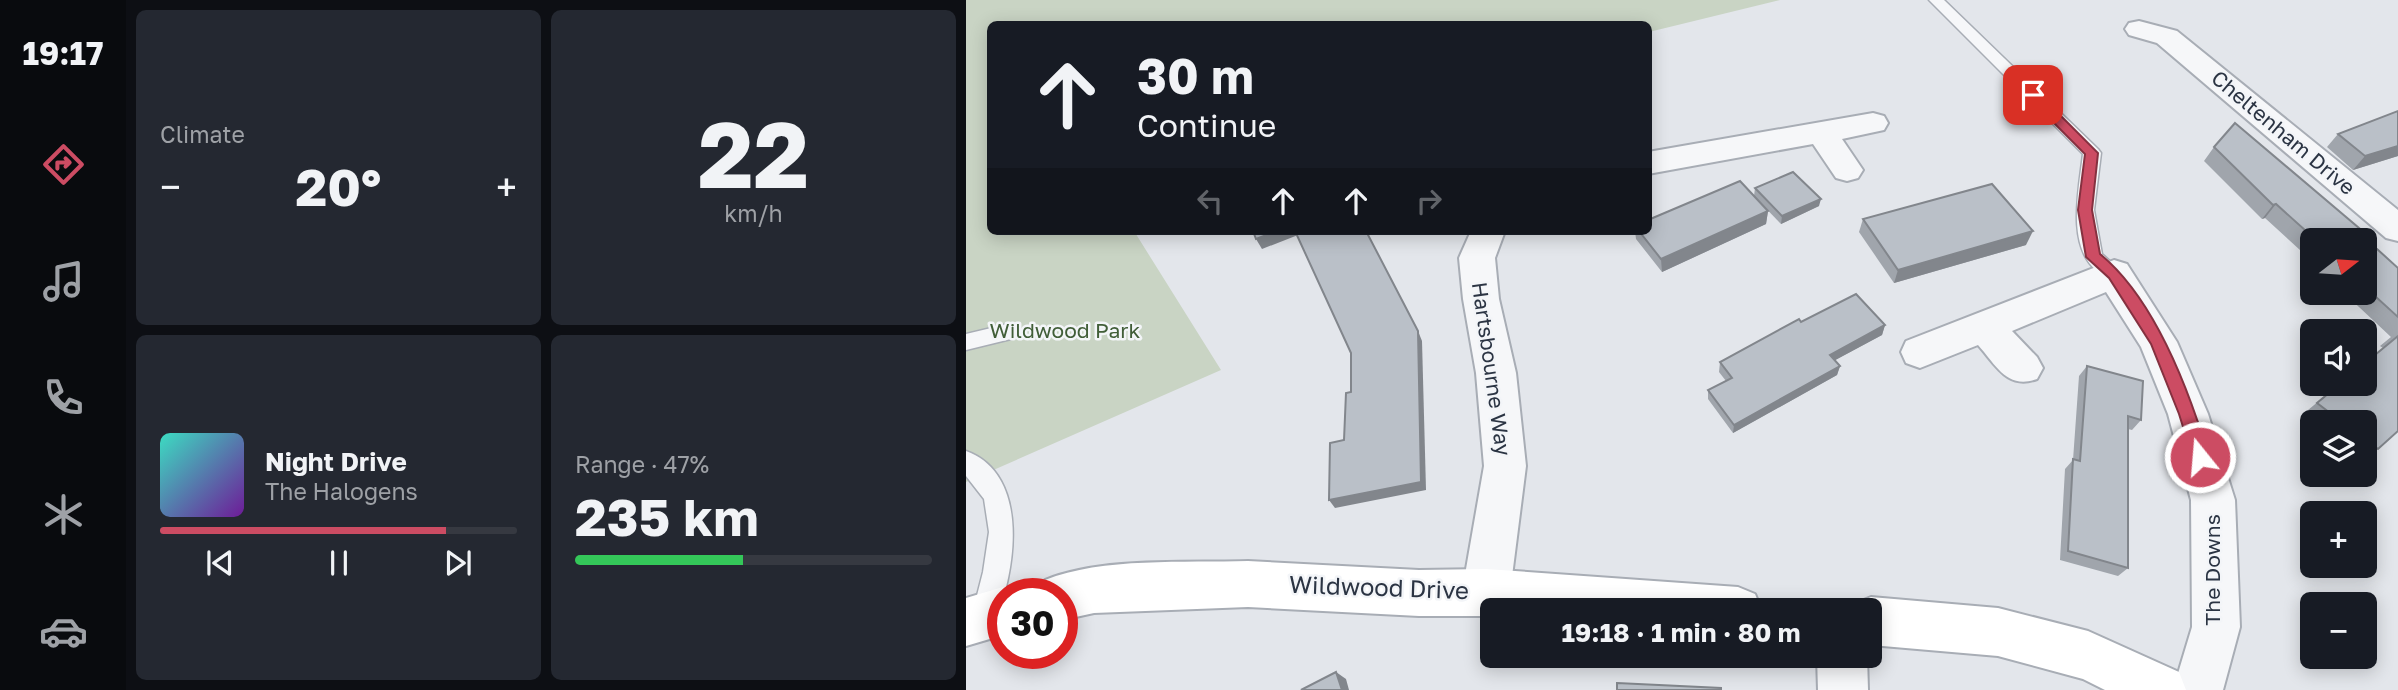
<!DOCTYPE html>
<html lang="en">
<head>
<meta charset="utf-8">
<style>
	body { margin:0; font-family:"Golos Text",sans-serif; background:#242831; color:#f1f3f6; height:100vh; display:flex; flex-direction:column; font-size:26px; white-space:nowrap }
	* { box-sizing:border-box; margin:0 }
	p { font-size:23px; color:#9ea1a6 }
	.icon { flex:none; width:38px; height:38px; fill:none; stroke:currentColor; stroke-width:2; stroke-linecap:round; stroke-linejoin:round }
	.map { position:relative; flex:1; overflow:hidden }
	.sheet { display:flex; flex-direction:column; gap:10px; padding:10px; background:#0d0f14; width:840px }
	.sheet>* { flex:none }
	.guide { position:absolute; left:21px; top:21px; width:665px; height:214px; border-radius:10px; box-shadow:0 4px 18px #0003; background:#171b24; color:#f1f3f6; overflow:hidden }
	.needle { width:46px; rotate:73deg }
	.controls { position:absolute; left:1334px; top:228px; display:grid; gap:14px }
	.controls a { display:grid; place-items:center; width:77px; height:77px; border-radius:10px; background:#171b24; box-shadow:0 4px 18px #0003; font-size:35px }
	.speed { position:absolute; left:21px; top:578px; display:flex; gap:14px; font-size:35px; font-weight:700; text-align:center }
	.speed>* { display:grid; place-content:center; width:91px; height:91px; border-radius:50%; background:#171b24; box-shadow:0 4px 18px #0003; line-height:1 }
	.speed .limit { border:10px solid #d22; background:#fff; color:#111 }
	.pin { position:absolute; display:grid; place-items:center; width:60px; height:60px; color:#fff; margin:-30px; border-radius:14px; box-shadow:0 4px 10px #0006 }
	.me { position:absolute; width:77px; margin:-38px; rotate:343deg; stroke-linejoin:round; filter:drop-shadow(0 0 5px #0008) }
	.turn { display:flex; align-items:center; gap:24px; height:147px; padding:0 35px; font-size:32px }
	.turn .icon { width:91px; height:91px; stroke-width:2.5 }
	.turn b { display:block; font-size:49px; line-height:60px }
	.lanes { display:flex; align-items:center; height:66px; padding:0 35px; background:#0003; justify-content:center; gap:35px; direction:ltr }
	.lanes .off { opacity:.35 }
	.big { font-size:52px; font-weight:700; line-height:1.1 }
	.sheet .widget { flex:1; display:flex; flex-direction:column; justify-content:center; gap:10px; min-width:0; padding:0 24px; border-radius:10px; background:#242831 }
	.sheet .dial { align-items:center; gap:0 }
	.dial b { font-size:91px; line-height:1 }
	.song { display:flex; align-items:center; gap:21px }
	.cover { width:84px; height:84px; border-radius:10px; background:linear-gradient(135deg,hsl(170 70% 55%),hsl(280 70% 35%)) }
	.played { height:7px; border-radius:4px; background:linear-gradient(90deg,#cc4c63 80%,#363941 80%) }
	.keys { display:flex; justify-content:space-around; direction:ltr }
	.heat { display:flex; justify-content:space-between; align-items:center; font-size:38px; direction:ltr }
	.charge { height:10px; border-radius:5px; background:linear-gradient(90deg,#34c759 47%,#363941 0) }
	.sheet .tiles { flex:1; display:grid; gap:10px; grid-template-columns:repeat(2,1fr) }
	.trip { position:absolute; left:514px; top:598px; width:402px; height:70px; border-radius:10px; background:#171b24; box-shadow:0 4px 18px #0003; font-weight:700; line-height:70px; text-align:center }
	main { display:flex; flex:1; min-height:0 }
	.tabs { display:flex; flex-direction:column; width:126px; justify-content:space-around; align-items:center; background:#090b0e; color:#9ea1a6 }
	.tabs .icon { width:49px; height:49px }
	.tabs .selected { color:#cc4c63 }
	.tabs b { font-size:32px; color:#f1f3f6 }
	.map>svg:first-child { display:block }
	.green { fill:#c9d4c4 }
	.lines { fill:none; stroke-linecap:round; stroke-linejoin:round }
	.lane-casing { stroke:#a8adb5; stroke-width:3 }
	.street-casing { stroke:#a8adb5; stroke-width:4 }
	.secondary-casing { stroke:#a8adb5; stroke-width:4 }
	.lane { fill:#f6f7f9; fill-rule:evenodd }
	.street { fill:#f6f7f9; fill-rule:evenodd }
	.secondary { fill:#fff; fill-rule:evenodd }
	.wall { fill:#a0a5ac }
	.shaded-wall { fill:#82868c }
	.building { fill:#bac0c8; stroke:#82868c; stroke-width:2 }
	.route { fill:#cc4c63; stroke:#853140; stroke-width:2 }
	.labels { text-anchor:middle; stroke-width:5; stroke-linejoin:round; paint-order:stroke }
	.street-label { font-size:21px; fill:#2b3443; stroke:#f3f5f8 }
	.park-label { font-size:21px; fill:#415e38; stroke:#f3f5f8 }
	.near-street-label { font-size:24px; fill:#2b3443; stroke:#f3f5f8 }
</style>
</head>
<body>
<main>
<nav class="tabs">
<b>19:17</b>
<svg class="icon selected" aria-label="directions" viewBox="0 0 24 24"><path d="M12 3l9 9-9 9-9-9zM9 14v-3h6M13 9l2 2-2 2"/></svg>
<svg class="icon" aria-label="music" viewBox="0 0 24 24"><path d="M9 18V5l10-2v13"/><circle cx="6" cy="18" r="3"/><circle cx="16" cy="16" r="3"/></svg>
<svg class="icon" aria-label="phone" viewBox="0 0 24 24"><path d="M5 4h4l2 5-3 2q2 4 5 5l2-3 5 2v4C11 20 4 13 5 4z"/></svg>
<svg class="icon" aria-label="climate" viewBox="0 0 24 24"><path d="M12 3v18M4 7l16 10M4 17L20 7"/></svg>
<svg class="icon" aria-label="car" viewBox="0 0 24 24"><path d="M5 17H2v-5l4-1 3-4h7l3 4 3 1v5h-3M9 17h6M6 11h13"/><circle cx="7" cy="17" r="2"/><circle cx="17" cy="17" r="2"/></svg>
</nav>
<section class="sheet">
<div class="tiles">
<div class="widget"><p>Climate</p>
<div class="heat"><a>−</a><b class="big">20°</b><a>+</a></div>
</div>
<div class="widget dial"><b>22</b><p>km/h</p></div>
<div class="widget">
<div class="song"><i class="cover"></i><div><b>Night Drive</b><p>The Halogens</p></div></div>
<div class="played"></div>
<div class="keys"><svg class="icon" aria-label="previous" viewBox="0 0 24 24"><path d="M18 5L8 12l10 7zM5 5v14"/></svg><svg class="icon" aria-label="pause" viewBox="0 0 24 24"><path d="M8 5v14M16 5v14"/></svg><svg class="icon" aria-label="next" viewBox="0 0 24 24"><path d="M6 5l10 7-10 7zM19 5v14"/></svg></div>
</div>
<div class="widget"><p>Range · 47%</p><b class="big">235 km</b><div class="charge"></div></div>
</div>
</section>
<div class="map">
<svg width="1432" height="690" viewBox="0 0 1432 690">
	<rect width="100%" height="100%" fill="#e3e6eb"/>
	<!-- green -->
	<polygon class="green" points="0,0 814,0 683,32 682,24 24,24 24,231 168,231 255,370 0,482"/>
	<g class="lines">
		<defs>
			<g id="lane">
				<path d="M963,0h15l154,149 3,4 -7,57 8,44 22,20 -3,5c-11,4 -16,-1 -24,-8 -31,-25 -18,-82 -14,-117z"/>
				<polygon points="42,324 49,326 52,332 49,338 0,350 0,334"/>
				<path d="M0,451c66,24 49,124 28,173l-9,4 -9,-4 -4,-9 11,-43 6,-40 -5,-33 -18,-23z"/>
			</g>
			<g id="street">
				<polygon points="1173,21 1211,31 1432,210 1432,241 1420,238 1191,43 1163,35 1159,29 1163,23"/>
				<polygon points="907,113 918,116 922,123 918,130 876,139 897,170 892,178 881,181 870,178 847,144 682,174 682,152"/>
				<polygon points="505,231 539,231 529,258 533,299 550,373 560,466 544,592 537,609 520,615 503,609 496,592 518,466 510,373 497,299 493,258"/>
				<path d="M1148,260l13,4 50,78 31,72 27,86 5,127 -17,63h-50l19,-63 -1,-127 -23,-86 -27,-67 -35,-55 -94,39 25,26 6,11 -6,11c-30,11 -41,-14 -59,-34l-58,23 -14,-5 -5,-11 5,-11z"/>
				<polygon points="851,656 901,656 902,690 852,690"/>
			</g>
			<g id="secondary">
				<path d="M282,561l171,9 67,-1 252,18 17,7 7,17h-269v5h-74l-171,-9 -154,6 -32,7v-27h-22l5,-13c57,-23 141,-17 203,-19z"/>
				<polygon points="37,587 52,593 37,593 37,635 0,646 0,598"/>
				<polygon points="905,597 1032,608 1122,631 1213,672 1220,690 1139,690 1117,679 1032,656 905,645 905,611 885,611 888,604"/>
			</g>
		</defs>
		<!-- lane casing -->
		<use href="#lane" class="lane-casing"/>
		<!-- street casing -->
		<use href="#street" class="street-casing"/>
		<!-- secondary casing -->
		<use href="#secondary" class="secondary-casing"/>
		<!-- lane -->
		<use href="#lane" class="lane"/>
		<!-- street -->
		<use href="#street" class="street"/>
		<!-- secondary -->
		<use href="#secondary" class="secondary"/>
	</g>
	<!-- wall -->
	<g class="wall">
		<polygon points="1432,111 1432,156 1387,170 1361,147 1372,134"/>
		<polygon points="1248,147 1406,239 1398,247 1398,240 1346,240 1346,261 1299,218 1296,219 1238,161"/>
		<polygon points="789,188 853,206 815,224 788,196"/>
		<polygon points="802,211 800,224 696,272 670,239 669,231 682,231"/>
		<polygon points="897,219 1060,245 928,283 893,232"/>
		<polygon points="1398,253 1432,268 1432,431 1412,449 1398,458 1398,422 1346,422 1336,415 1417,348 1414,346 1425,337 1377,292 1398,292"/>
		<polygon points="835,322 919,325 916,335 869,360 874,366 871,375 767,433 742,399 742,390 760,381 753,372 754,362"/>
		<polygon points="1121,366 1175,420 1166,430 1162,429 1162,568 1152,576 1094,560 1099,469 1107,460 1113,376"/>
	</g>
	<!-- shaded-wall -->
	<g class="shaded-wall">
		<polygon points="1432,146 1432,156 1387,170 1399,156"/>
		<polygon points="855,199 853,206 815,224 816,216"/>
		<polygon points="1310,204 1299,218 1296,219 1307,205"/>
		<polygon points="802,211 800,224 696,272 695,259"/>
		<polygon points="311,231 330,231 332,235 296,249 290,239"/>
		<polygon points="1067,231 1060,245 928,283 932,270"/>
		<polygon points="1406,239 1398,247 1398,241"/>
		<polygon points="919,325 916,335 862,364 864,355"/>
		<polygon points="452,331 456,341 460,490 369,508 363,500"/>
		<polygon points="874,366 871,375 767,433 768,425"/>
		<polygon points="370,672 380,679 383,690 376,690"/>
	</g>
	<!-- building -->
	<g class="building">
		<polygon points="1432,111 1432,146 1399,156 1372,134"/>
		<polygon points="1269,123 1406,239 1398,241 1398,240 1350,240 1310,204 1307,205 1248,147"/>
		<polygon points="827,172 855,199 816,216 789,188"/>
		<polygon points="774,181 802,211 695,259 673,231 682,231 682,220"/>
		<polygon points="1026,184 1067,231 932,270 897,219"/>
		<polygon points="287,231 311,231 290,239"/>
		<polygon points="329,231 370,231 371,232 375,231 400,231 452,331 455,482 363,500 364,443 378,440 380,393 385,392 385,353"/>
		<polygon points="1411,249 1432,268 1432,317 1398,286 1398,253"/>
		<polygon points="890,294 919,325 864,355 874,366 768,425 742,390 766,378 754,362 833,319 835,322"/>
		<polygon points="1432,336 1432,431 1412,449 1398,438 1398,422 1376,422 1351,403 1375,383 1398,383 1398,364"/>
		<polygon points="1121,366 1177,381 1175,420 1162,416 1162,568 1102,551 1107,459 1114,461"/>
		<polygon points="370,672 376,690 335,690"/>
		<polygon points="651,683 755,688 755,690 651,690"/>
	</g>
	<!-- route -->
	<path class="route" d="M1067,92l5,1 60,60 -6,57 8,44c55,45 89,136 109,203l-2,5 -7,3 -6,-3 -15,-48 -28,-70 -42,-66 -23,-21 -8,-47 7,-56 -56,-56 -2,-3z"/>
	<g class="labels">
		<!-- street labels -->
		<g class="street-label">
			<text transform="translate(1317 133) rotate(40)" y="7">Cheltenham Drive</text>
			<text transform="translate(525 369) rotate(82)" y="7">Hartsbourne Way</text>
			<text transform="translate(1247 570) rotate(-90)" y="7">The Downs</text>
		</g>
		<!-- park labels -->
		<g class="park-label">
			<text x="99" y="338">Wildwood Park</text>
		</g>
		<!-- near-street labels -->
		<g class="near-street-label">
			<text transform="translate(413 588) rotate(2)" y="8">Wildwood Drive</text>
		</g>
	</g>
</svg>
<div class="controls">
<a><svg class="needle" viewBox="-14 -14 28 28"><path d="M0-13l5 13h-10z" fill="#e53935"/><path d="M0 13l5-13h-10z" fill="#9ea1a6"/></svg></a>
<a><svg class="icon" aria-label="sound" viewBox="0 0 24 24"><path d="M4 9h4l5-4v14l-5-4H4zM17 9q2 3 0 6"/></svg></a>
<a><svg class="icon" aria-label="layers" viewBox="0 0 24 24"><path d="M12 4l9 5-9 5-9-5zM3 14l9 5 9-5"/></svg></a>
<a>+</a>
<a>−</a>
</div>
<div class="speed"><div class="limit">30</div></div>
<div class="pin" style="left:1067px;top:95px;background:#d93025"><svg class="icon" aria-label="arrive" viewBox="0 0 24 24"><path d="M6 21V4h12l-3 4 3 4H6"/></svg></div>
<svg class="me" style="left:1234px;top:457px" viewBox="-20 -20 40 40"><circle r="17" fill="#cc4c63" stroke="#fff" stroke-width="3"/><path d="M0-11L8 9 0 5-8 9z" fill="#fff"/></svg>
<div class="trip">19:18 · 1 min · 80 m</div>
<div class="guide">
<div class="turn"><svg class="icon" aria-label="ahead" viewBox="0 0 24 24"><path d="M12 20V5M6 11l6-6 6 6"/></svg><div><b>30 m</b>Continue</div></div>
<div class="lanes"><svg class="icon off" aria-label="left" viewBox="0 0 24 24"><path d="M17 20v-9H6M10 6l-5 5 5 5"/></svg><svg class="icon" aria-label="ahead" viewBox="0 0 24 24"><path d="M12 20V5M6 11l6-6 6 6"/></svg><svg class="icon" aria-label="ahead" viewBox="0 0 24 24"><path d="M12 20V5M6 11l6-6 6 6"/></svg><svg class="icon off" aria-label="right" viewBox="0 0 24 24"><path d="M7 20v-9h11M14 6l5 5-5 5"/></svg></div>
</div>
</div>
</main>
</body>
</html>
